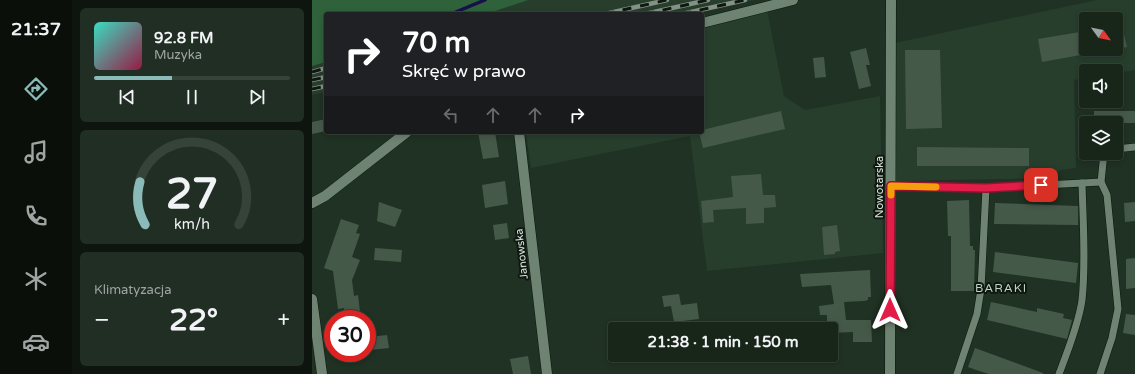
<!DOCTYPE html>
<html lang="pl">
<head>
<meta charset="utf-8">
<style>
	body { margin:0; font-family:"Varela Round",sans-serif; background:#212e23; color:#f1f3f6; height:100vh; display:flex; flex-direction:column; font-size:15px; white-space:nowrap }
	* { box-sizing:border-box; margin:0 }
	p { font-size:13px; color:#9fa5a2 }
	.icon { flex:none; width:22px; height:22px; fill:none; stroke:currentColor; stroke-width:2; stroke-linecap:round; stroke-linejoin:round }
	.map { position:relative; flex:1; overflow:hidden }
	.panel { display:flex; flex-direction:column; gap:8px; padding:8px; background:#0d150e; width:240px }
	.panel>* { flex:none }
	.hud { position:absolute; left:12px; top:12px; width:380px; height:122px; border-radius:4px; box-shadow:0 2px 6px #0003,0 0 0 1px #364339; background:#202124; color:#fff; overflow:hidden }
	.needle { width:26px; rotate:123deg }
	.tools { position:absolute; left:767px; top:12px; display:grid; gap:8px }
	.tools a { display:grid; place-items:center; width:44px; height:44px; border-radius:4px; background:#18261a; box-shadow:0 2px 6px #0003,0 0 0 1px #364339; font-size:20px }
	.speed { position:absolute; left:12px; top:310px; display:flex; gap:8px; font-size:20px; font-weight:700; text-align:center }
	.speed>* { display:grid; place-content:center; width:52px; height:52px; border-radius:50%; background:#18261a; box-shadow:0 2px 6px #0003,0 0 0 1px #364339; line-height:1 }
	.speed .limit { border:6px solid #d22; background:#fff; color:#111 }
	.pin { position:absolute; display:grid; place-items:center; width:34px; height:34px; color:#fff; margin:-17px; border-radius:8px; box-shadow:0 2px 6px #0006 }
	.me { position:absolute; width:44px; margin:-22px; rotate:0deg; stroke-linejoin:round; filter:drop-shadow(0 0 3px #0008) }
	.turn { display:flex; align-items:center; gap:14px; height:84px; padding:0 12px; font-size:18px }
	.turn .icon { width:52px; height:52px; stroke-width:2.5 }
	.turn b { display:block; font-size:28px; line-height:34px }
	.lanes { display:flex; align-items:center; height:38px; padding:0 12px; background:#0003; justify-content:center; gap:20px; direction:ltr }
	.lanes .off { opacity:.35 }
	.big { font-size:30px; font-weight:700; line-height:1.1 }
	.panel .tile { flex:1; display:flex; flex-direction:column; justify-content:center; gap:6px; min-width:0; padding:0 14px; border-radius:6px; background:#212e23 }
	.panel .dial { align-items:center; gap:0 }
	.dial svg { height:104px; overflow:visible; fill:none; stroke:#364339; stroke-width:7; stroke-linecap:round; text-anchor:middle }
	.dial text { fill:#f1f3f6; stroke:none }
	.song { display:flex; align-items:center; gap:12px }
	.cover { width:48px; height:48px; border-radius:6px; background:linear-gradient(135deg,hsl(170 70% 55%),hsl(340 70% 35%)) }
	.played { height:4px; border-radius:2px; background:linear-gradient(90deg,#8bbbb9 40%,#364339 40%) }
	.keys { display:flex; justify-content:space-around; direction:ltr }
	.heat { display:flex; justify-content:space-between; align-items:center; font-size:22px; direction:ltr }
	.trip { position:absolute; left:296px; top:322px; width:230px; height:40px; border-radius:4px; background:#18261a; box-shadow:0 2px 6px #0003,0 0 0 1px #364339; font-weight:700; line-height:40px; text-align:center }
	main { display:flex; flex:1; min-height:0 }
	.menu { display:flex; flex-direction:column; width:72px; justify-content:space-around; align-items:center; background:#0a0f0a; color:#9fa5a2 }
	.menu .icon { width:28px; height:28px }
	.menu .on { color:#8bbbb9 }
	.menu b { font-size:18px; color:#f1f3f6 }
	.map>svg:first-child { display:block }
	.built { fill:#273e2c; fill-rule:evenodd }
	.green { fill:#2f623b }
	.lines { fill:none; stroke-linecap:round; stroke-linejoin:round }
	.stream { stroke:#161149; stroke-width:3.5 }
	.building { fill:#455949 }
	.service-casing { stroke:#08190c; stroke-width:8 }
	.minor-casing { stroke:#08190c; stroke-width:11 }
	.tertiary-casing { stroke:#08190c; stroke-width:11 }
	.service { stroke:#6f8372; stroke-width:7 }
	.minor { stroke:#6f8372; stroke-width:10 }
	.tertiary { stroke:#6f8372; stroke-width:10 }
	.rail-casing { stroke:#849286; stroke-width:4.5 }
	.rail { stroke:#0f1711; stroke-width:3; stroke-dasharray:9; stroke-linecap:butt }
	.route-casing { stroke:#92132f; stroke-width:10 }
	.route { stroke:#e11d48; stroke-width:7 }
	.slow { stroke:#f59e0b; stroke-width:7 }
	.labels { text-anchor:middle; stroke-width:4; stroke-linejoin:round; paint-order:stroke }
	.street-label { font-size:11px; fill:#d6e1d7; stroke:#0f1711 }
	.neighbourhood-label { font-size:12px; letter-spacing:1px; fill:#bdd3c0; stroke:#0f1711 }
</style>
</head>
<body>
<main>
<nav class="menu">
<b>21:37</b>
<svg class="icon on" aria-label="directions" viewBox="0 0 24 24"><path d="M12 3l9 9-9 9-9-9zM9 14v-3h6M13 9l2 2-2 2"/></svg>
<svg class="icon" aria-label="music" viewBox="0 0 24 24"><path d="M9 18V5l10-2v13"/><circle cx="6" cy="18" r="3"/><circle cx="16" cy="16" r="3"/></svg>
<svg class="icon" aria-label="phone" viewBox="0 0 24 24"><path d="M5 4h4l2 5-3 2q2 4 5 5l2-3 5 2v4C11 20 4 13 5 4z"/></svg>
<svg class="icon" aria-label="climate" viewBox="0 0 24 24"><path d="M12 3v18M4 7l16 10M4 17L20 7"/></svg>
<svg class="icon" aria-label="car" viewBox="0 0 24 24"><path d="M5 17H2v-5l4-1 3-4h7l3 4 3 1v5h-3M9 17h6M6 11h13"/><circle cx="7" cy="17" r="2"/><circle cx="17" cy="17" r="2"/></svg>
</nav>
<section class="panel">
<div class="tile">
<div class="song"><i class="cover"></i><div><b>92.8 FM</b><p>Muzyka</p></div></div>
<div class="played"></div>
<div class="keys"><svg class="icon" aria-label="previous" viewBox="0 0 24 24"><path d="M18 5L8 12l10 7zM5 5v14"/></svg><svg class="icon" aria-label="pause" viewBox="0 0 24 24"><path d="M8 5v14M16 5v14"/></svg><svg class="icon" aria-label="next" viewBox="0 0 24 24"><path d="M6 5l10 7-10 7zM19 5v14"/></svg></div>
</div>
<div class="tile dial"><svg viewBox="0 0 100 80">
<path d="M14 69A42 42 0 1 1 86 69"/>
<path d="M14 69A42 42 0 0 1 10 36" stroke="#8bbbb9"/>
<text x="50" y="56" font-size="32" font-weight="700">27</text>
<text x="50" y="72" font-size="11">km/h</text>
</svg></div>
<div class="tile"><p>Klimatyzacja</p>
<div class="heat"><a>−</a><b class="big">22°</b><a>+</a></div>
</div>
</section>
<div class="map">
<svg width="823" height="374" viewBox="0 0 823 374">
	<rect width="100%" height="100%" fill="#203223"/>
	<!-- built -->
	<g class="built">
		<polygon points="211,0 443,0 378,14 168,14"/>
		<path d="M785,0h38v70l-19,3v-2h-30v7l-12,2 2,88 -16,2 -6,8 -159,3v-138zM774,19h30v30h-30z"/>
		<polygon points="455,10 472,96 493,110 568,96 571,253 395,271 378,136 219,168 214,132 390,132 390,25"/>
		<polygon points="14,42 14,92 0,95 0,46"/>
	</g>
	<!-- green -->
	<polygon class="green" points="0,0 216,0 174,14 14,14 14,62 0,66"/>
	<g class="lines">
		<!-- stream -->
		<polyline class="stream" points="139,14 173,0"/>
	</g>
	<!-- building -->
	<g class="building">
		<polygon points="804,17 808,17 815,47 804,49"/>
		<polygon points="774,31 774,54 730,62 726,39"/>
		<polygon points="554,48 558,65 554,65 559,86 547,89 538,52"/>
		<polygon points="593,50 628,50 630,128 594,129"/>
		<polygon points="512,57 514,77 503,78 501,58"/>
		<polygon points="469,111 473,129 391,148 387,132 390,132 390,130"/>
		<rect x="782" y="111" width="41" height="12"/>
		<polygon points="14,119 14,131 0,134 0,122"/>
		<polygon points="166,132 183,132 187,157 171,159"/>
		<polygon points="605,147 717,148 717,166 605,166"/>
		<polygon points="449,174 451,195 463,195 464,207 452,208 452,223 434,224 434,208 401,210 402,222 391,223 389,201 421,197 419,176"/>
		<polygon points="193,181 196,204 173,208 170,185"/>
		<polygon points="657,200 658,246 661,246 661,250 663,250 662,291 639,291 639,236 636,236 635,201"/>
		<polygon points="67,202 90,210 83,227 65,221"/>
		<polygon points="823,202 823,221 813,222 812,203"/>
		<polygon points="683,203 766,206 766,225 682,224"/>
		<polygon points="29,219 47,225 44,233 48,234 40,257 48,260 40,280 42,296 46,295 48,312 32,314 32,308 26,309 21,271 12,268"/>
		<polygon points="195,223 197,238 183,240 181,225"/>
		<polygon points="525,225 528,251 523,252 523,254 512,255 510,227"/>
		<polygon points="63,248 90,250 89,262 62,260"/>
		<polygon points="683,252 766,263 764,283 681,272"/>
		<polygon points="823,258 823,288 814,289 814,259"/>
		<polygon points="558,270 559,297 556,297 556,300 552,301 532,302 534,320 559,320 560,342 541,342 541,332 519,333 519,329 515,329 515,315 508,315 507,306 522,304 519,285 490,287 488,274"/>
		<polygon points="367,294 369,305 385,303 387,319 362,322 359,306 352,307 350,296"/>
		<polygon points="679,302 725,312 725,308 752,314 751,318 760,320 755,339 675,320"/>
		<polygon points="814,314 823,315 823,335 811,333"/>
		<polygon points="75,335 77,348 58,350 57,337"/>
		<polygon points="663,348 731,373 731,374 677,374 664,370 656,367"/>
		<polygon points="216,356 219,374 201,374 198,359"/>
	</g>
	<g class="lines">
		<defs>
			<g id="service">
				<polyline points="804,149 823,147"/>
				<polyline points="579,186 674,188 789,182 792,153"/>
				<polyline points="645,374 665,314 669,289 674,188"/>
				<path d="M747,374c8,-21 20,-51 23,-74 4,-37 1,-79 0,-117"/>
				<polyline points="788,374 800,338 806,309 795,195 789,182"/>
			</g>
			<g id="minor">
				<polyline points="390,23 481,0"/>
				<polyline points="207,132 235,374"/>
				<polyline points="0,203 13,196 95,132"/>
				<polyline points="578,374 579,0"/>
			</g>
			<polyline id="tertiary" points="0,299 10,374"/>
		</defs>
		<!-- service casing -->
		<use href="#service" class="service-casing"/>
		<!-- minor casing -->
		<use href="#minor" class="minor-casing"/>
		<!-- tertiary casing -->
		<use href="#tertiary" class="tertiary-casing"/>
		<!-- service -->
		<use href="#service" class="service"/>
		<!-- minor -->
		<use href="#minor" class="minor"/>
		<!-- tertiary -->
		<use href="#tertiary" class="tertiary"/>
		<defs>
			<g id="rail">
				<polyline points="293,14 355,0"/>
				<polyline points="333,14 396,0"/>
				<polyline points="370,14 433,0"/>
				<polyline points="0,72 14,68"/>
				<polyline points="0,80 14,77"/>
				<polyline points="0,89 14,86"/>
			</g>
		</defs>
		<!-- rail casing -->
		<use href="#rail" class="rail-casing"/>
		<!-- rail -->
		<use href="#rail" class="rail"/>
	</g>
	<g class="lines">
		<defs>
			<polyline id="route" points="578,310 579,186 674,188 729,185"/>
		</defs>
		<!-- route casing -->
		<use href="#route" class="route-casing"/>
		<!-- route -->
		<use href="#route" class="route"/>
		<!-- slow -->
		<polyline class="slow" points="579,195 579,186 624,187"/>
	</g>
	<g class="labels">
		<!-- street labels -->
		<g class="street-label">
			<text transform="translate(567 187) rotate(-90)" y="4">Nowotarska</text>
			<text transform="translate(209 254) rotate(-96)" y="4">Janowska</text>
		</g>
		<!-- neighbourhood labels -->
		<g class="neighbourhood-label">
			<text x="689" y="292">BARAKI</text>
		</g>
	</g>
</svg>
<div class="tools">
<a><svg class="needle" viewBox="-14 -14 28 28"><path d="M0-13l5 13h-10z" fill="#e53935"/><path d="M0 13l5-13h-10z" fill="#9fa5a2"/></svg></a>
<a><svg class="icon" aria-label="sound" viewBox="0 0 24 24"><path d="M4 9h4l5-4v14l-5-4H4zM17 9q2 3 0 6"/></svg></a>
<a><svg class="icon" aria-label="layers" viewBox="0 0 24 24"><path d="M12 4l9 5-9 5-9-5zM3 14l9 5 9-5"/></svg></a>
</div>
<div class="speed"><div class="limit">30</div></div>
<div class="pin" style="left:729px;top:185px;background:#d93025"><svg class="icon" aria-label="arrive" viewBox="0 0 24 24"><path d="M6 21V4h12l-3 4 3 4H6"/></svg></div>
<svg class="me" style="left:578px;top:310px" viewBox="-20 -20 40 40"><path d="M0-17L14 15 0 8-14 15z" fill="#e11d48" stroke="#fff" stroke-width="4"/></svg>
<div class="trip">21:38 · 1 min · 150 m</div>
<div class="hud">
<div class="turn"><svg class="icon" aria-label="right" viewBox="0 0 24 24"><path d="M7 20v-9h11M14 6l5 5-5 5"/></svg><div><b>70 m</b>Skręć w prawo</div></div>
<div class="lanes"><svg class="icon off" aria-label="left" viewBox="0 0 24 24"><path d="M17 20v-9H6M10 6l-5 5 5 5"/></svg><svg class="icon off" aria-label="ahead" viewBox="0 0 24 24"><path d="M12 20V5M6 11l6-6 6 6"/></svg><svg class="icon off" aria-label="ahead" viewBox="0 0 24 24"><path d="M12 20V5M6 11l6-6 6 6"/></svg><svg class="icon" aria-label="right" viewBox="0 0 24 24"><path d="M7 20v-9h11M14 6l5 5-5 5"/></svg></div>
</div>
</div>
</main>
</body>
</html>
